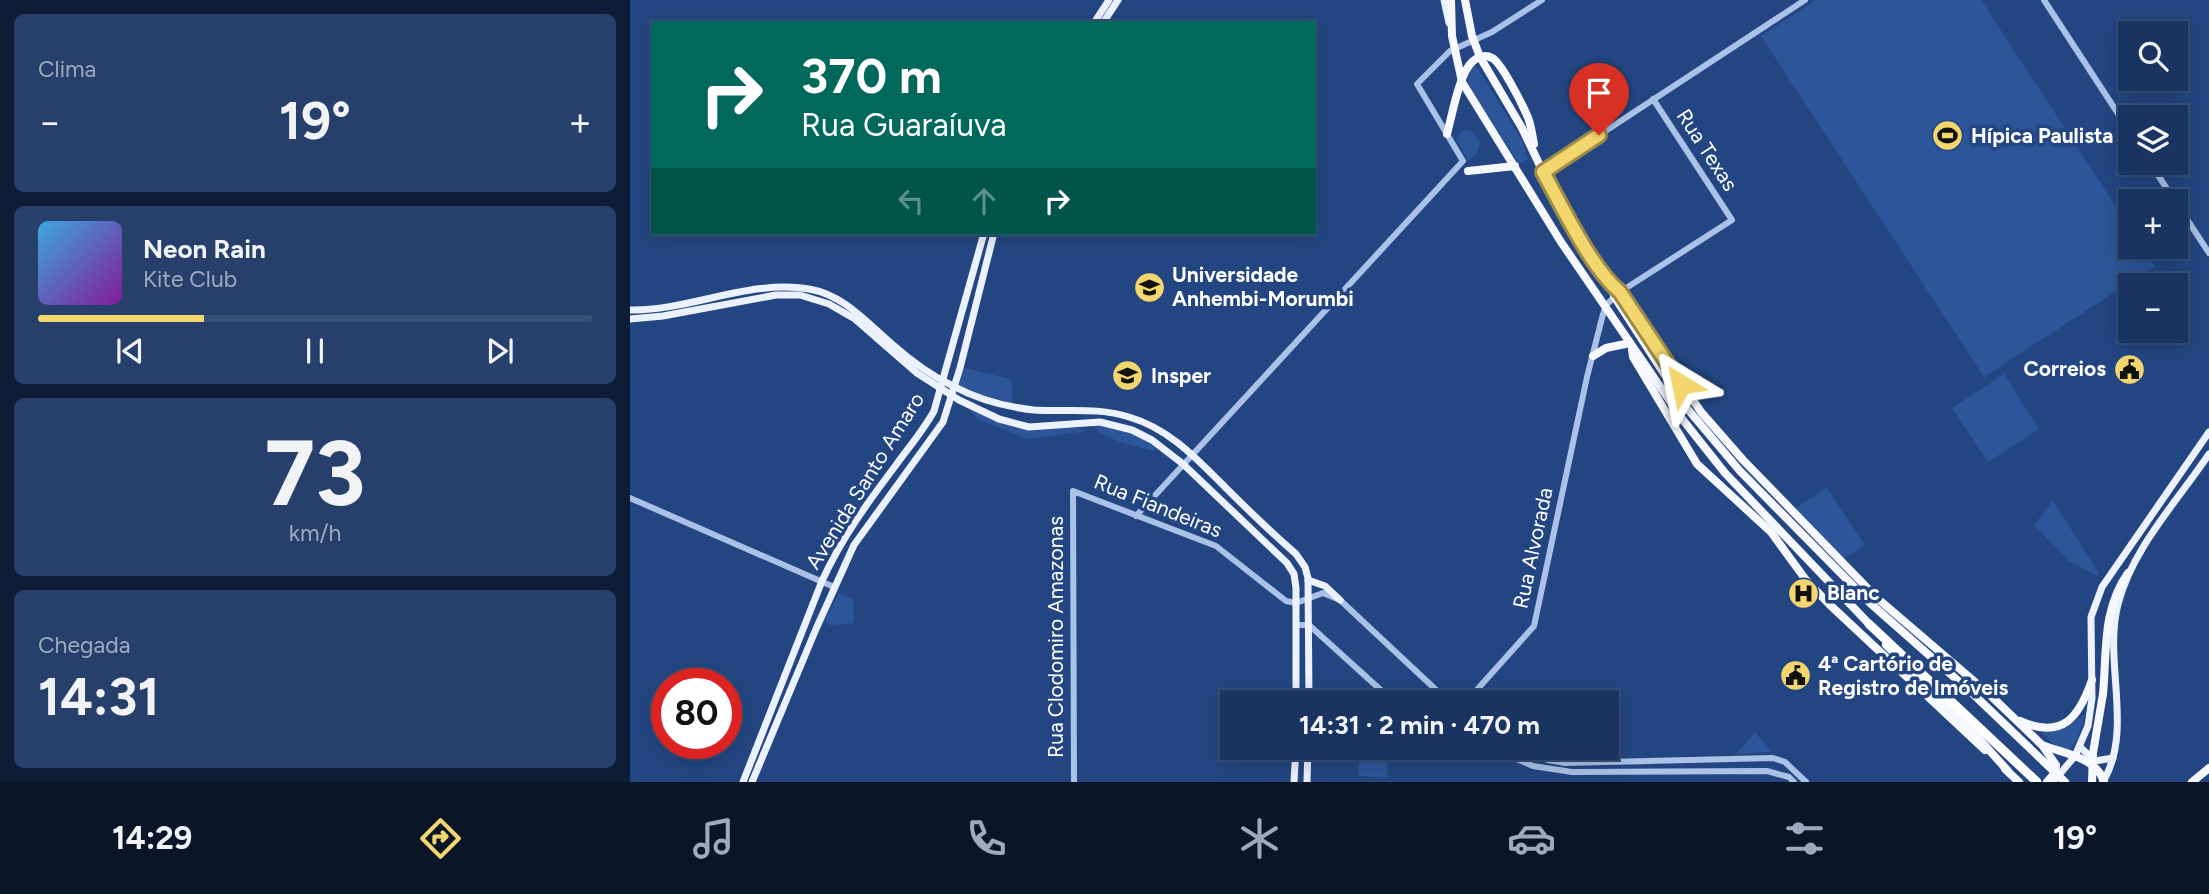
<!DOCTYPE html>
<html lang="pt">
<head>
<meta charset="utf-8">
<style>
	body { margin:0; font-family:Figtree,sans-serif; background:#273f6b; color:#f1f3f6; height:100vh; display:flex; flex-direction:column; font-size:26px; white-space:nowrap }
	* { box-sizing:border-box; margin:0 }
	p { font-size:23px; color:#9faabe }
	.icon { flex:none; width:38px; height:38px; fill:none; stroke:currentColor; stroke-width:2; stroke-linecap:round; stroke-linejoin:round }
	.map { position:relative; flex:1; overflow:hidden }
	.details { display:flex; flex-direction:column; gap:14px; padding:14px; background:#0e1d36; width:630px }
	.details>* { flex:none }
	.hud { position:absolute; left:21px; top:21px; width:665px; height:214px; border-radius:0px; box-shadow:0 4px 18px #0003,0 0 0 2px #384f77; background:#00695c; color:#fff; overflow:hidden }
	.fabs { position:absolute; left:1488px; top:21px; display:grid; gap:14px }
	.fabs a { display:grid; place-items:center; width:70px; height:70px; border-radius:0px; background:#1a3462; box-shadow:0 4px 18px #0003,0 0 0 2px #384f77; font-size:35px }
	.speed { position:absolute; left:21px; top:668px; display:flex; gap:14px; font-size:35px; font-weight:700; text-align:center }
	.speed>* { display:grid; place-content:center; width:91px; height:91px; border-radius:50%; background:#1a3462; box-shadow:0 4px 18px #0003,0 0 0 2px #384f77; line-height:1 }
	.speed .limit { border:10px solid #d22; background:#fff; color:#111 }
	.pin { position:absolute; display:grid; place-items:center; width:60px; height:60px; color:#fff; margin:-72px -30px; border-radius:50% 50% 50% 0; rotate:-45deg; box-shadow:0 0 7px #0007 }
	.pin .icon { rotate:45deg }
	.me { position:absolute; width:77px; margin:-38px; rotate:325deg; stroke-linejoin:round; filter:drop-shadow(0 0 5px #0008) }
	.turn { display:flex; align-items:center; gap:24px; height:147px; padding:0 35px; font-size:32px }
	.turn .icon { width:91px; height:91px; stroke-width:2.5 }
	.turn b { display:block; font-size:49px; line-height:60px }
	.lanes { display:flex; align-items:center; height:66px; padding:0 35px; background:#0003; justify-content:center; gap:35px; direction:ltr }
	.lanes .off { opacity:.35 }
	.big { font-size:52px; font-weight:700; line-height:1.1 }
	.details .card { flex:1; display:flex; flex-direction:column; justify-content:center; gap:10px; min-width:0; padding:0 24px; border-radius:10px; background:#273f6b }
	.details .dial { align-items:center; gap:0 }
	.dial b { font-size:91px; line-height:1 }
	.song { display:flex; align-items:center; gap:21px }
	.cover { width:84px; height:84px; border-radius:10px; background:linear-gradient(135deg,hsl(200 70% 55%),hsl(290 70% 35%)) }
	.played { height:7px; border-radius:4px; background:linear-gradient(90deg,#f3d66d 30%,#384f77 30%) }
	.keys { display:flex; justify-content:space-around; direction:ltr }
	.heat { display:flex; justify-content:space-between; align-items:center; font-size:38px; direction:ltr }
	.trip { position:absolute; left:590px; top:690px; width:399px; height:70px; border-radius:0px; background:#1a3462; box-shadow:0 4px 18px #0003,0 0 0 2px #384f77; font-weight:700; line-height:70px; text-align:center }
	.tabs { display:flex; height:112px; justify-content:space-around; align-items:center; background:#0a1527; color:#9faabe }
	.tabs .icon { width:49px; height:49px }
	.tabs .current { color:#f3d66d }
	.tabs b { font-size:32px; color:#f1f3f6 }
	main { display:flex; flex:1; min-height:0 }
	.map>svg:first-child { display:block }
	.green { fill:#2d569a }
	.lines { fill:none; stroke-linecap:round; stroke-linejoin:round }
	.tertiary { stroke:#aac2e8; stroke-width:6 }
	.primary { stroke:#ecf2fd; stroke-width:7 }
	.trunk { stroke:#f6f8fe; stroke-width:8 }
	.motorway { stroke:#fff; stroke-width:9 }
	.trunk-bridge { stroke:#f6f8fe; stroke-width:8 }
	.route-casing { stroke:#9e8b47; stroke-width:18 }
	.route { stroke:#f3d66d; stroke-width:12 }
	.labels { text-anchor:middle; stroke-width:7; stroke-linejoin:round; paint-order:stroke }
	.poi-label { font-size:21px; font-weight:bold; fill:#fff; stroke:#234682; text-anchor:start }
	.street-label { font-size:21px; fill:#fff; stroke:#234682 }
</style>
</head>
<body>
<main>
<section class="details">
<div class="card"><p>Clima</p>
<div class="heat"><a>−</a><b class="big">19°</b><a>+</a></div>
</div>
<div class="card">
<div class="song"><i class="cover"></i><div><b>Neon Rain</b><p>Kite Club</p></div></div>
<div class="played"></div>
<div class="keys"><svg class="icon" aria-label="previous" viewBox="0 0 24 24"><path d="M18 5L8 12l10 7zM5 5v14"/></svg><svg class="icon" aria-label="pause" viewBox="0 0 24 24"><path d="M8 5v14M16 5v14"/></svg><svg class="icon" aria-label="next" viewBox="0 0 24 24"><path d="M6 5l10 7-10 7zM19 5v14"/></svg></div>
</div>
<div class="card dial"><b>73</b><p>km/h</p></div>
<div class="card"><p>Chegada</p><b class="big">14:31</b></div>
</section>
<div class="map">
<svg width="1579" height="782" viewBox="0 0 1579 782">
	<rect width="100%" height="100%" fill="#234682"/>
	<!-- green -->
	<g class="green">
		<polygon points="1186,0 1351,0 1500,228 1500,247 1512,247 1525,266 1354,377 1131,36"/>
		<polygon points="844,65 846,66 892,140 898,159 889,164 839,86 838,79"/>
		<polygon points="833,130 842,132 850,141 847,154 838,161 826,139"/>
		<polygon points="335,368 380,379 382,384 382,403 344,393 328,385 331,371"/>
		<polygon points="1374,374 1409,429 1358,462 1322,408"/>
		<path d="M338,408c18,9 38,20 58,21 21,1 42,-7 61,2l-59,8 -49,-19z"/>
		<path d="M462,425l41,7 25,14 -4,5c-20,-5 -47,-10 -62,-26z"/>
		<polygon points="1197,488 1235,545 1214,559 1166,508"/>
		<polygon points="1423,501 1469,573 1467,576 1439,561 1404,525"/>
		<polygon points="209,593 223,600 224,620 222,624 199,625 195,621"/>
		<polygon points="746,688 752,693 688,694 687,702 681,702 681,689"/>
		<polygon points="1455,714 1448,738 1436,756 1411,732 1435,729"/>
		<polygon points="1125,733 1140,749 1139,752 1106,754"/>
		<polygon points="758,755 757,777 729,776 728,757"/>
	</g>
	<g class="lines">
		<!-- tertiary -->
		<g class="tertiary">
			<polyline points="1414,0 1500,132"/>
			<polyline points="1520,163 1545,201"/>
			<polyline points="913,172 1175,0"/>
			<polyline points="1545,201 1579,253"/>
			<polyline points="0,498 204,587"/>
			<polyline points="506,516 833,161 787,84 820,51 862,32 912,0"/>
			<polyline points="666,625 679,625 764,702"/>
			<polyline points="836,702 904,626 957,377 972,318 976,305 990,292 1102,220 1023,99"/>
			<polyline points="815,747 817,749 866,750 903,766 942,772 1137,771 1159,777 1164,782"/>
			<polyline points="882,747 918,760 935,763 1143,758 1155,762 1176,782"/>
			<polyline points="918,760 922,748"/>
			<polyline points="444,782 443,491 586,546 656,601 666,603 693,593 710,600 819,702"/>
		</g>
		<!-- primary -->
		<g class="primary">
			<polyline points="814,0 819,23"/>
			<polyline points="464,23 479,0"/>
			<polyline points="473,23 488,0"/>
			<path d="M0,310c60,1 119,-31 179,-21 35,6 57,33 83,55 18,16 38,31 61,42 24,13 54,21 81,24 32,2 64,-3 95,7 41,12 68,42 97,71 23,23 46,45 70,66l9,13 3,11 1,124"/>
			<polyline points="0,319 33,316 146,295 170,295 199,304 225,319 287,373 329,400 369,419 399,427 470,422 502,430 522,440 553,464 657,563 664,574 666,588 666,702"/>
			<polyline points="678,580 695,586 710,600"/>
			<polyline points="1450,747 1465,761 1483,758"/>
			<path d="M113,782l79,-201c19,-42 46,-79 74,-116 13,-18 27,-34 38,-54l50,-178"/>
			<polyline points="122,782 186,629 224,545 313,422 330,368 364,233"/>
			<polyline points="664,782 666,747"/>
			<polyline points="677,782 678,747"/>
			<polyline points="1423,782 1445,756 1458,726 1462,698 1461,617 1472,587 1579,432"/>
			<path d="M1473,782c31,-53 0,-120 15,-178 15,-57 59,-102 91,-150"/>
		</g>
		<!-- trunk -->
		<g class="trunk">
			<polyline points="821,0 822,36 832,82 931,242 1053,420 1095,473 1242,627"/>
			<polyline points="835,0 842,36 850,57 892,128 913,172 949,236 981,284 990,292 1071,412 1113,460 1247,598 1359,694 1412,745 1426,765 1425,773 1417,782"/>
			<path d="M817,134c5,-18 12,-60 25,-72 5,-5 13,-8 20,-4 9,4 29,44 34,55 5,9 6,21 8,31"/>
			<polyline points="838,171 885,166"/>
			<polyline points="981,284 984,296 1055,406 1110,471 1240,603 1342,693"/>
			<polyline points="1002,349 1003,357 1067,464 1141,532 1176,580 1200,605 1355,750"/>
			<polyline points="963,356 976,348 1000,343"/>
			<polyline points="1256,645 1331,719 1378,771"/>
			<path d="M1473,694c4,-43 -1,-84 25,-121"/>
			<path d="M1390,721c43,19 59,-4 72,-41"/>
			<path d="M1415,746c21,8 52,12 59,36"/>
			<polyline points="1375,769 1389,782"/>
			<polyline points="1562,782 1579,768"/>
		</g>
		<!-- motorway -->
		<polyline class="motorway" points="1239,624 1407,782"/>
		<!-- trunk-bridge -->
		<g class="trunk-bridge">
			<polyline points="1342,693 1435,782"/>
			<polyline points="1462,782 1463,753 1473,694"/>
		</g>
	</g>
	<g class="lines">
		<defs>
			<path id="route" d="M969,135l-56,37c19,34 48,96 77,120l61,92"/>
		</defs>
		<!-- route casing -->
		<use href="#route" class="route-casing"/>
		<!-- route -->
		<use href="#route" class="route"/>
	</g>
	<!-- icons -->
	<defs>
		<symbol id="stadium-disc" viewBox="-11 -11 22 22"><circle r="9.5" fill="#f3d66d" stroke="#234682"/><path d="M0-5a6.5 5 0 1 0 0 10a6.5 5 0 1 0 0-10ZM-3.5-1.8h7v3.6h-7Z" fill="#111"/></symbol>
		<symbol id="university-disc" viewBox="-11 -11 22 22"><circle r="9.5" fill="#f3d66d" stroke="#234682"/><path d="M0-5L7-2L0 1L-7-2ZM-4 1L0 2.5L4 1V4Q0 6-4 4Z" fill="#111"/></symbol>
		<symbol id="civic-disc" viewBox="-11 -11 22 22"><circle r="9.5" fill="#f3d66d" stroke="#234682"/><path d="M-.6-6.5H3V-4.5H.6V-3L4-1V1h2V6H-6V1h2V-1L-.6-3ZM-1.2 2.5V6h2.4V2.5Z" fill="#111"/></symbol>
		<symbol id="hospital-disc" viewBox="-11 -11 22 22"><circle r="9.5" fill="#f3d66d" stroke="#234682"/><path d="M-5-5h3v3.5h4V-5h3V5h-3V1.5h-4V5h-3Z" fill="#111"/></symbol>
	</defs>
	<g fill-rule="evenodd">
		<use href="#stadium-disc" x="1300" y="118" width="35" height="35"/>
		<use href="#university-disc" x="502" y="270" width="35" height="35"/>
		<use href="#civic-disc" x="1482" y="352" width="35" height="35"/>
		<use href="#university-disc" x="480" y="358" width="35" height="35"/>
		<use href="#hospital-disc" x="1156" y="576" width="35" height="35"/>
		<use href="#civic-disc" x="1148" y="658" width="35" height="35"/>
	</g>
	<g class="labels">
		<!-- poi labels -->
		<g class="poi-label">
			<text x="1341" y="143">Hípica Paulista</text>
			<text x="542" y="282">Universidade<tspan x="542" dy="24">Anhembi-Morumbi</tspan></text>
			<text x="1476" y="376" text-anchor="end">Correios</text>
			<text x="521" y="383">Insper</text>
			<text x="1197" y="600">Blanc</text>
			<text x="1188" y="671">4ª Cartório de<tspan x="1188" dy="24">Registro de Imóveis</tspan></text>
		</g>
		<!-- street labels -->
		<g class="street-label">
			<text transform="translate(1077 150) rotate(57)" y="7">Rua Texas</text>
			<text transform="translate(235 481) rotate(-58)" y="7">Avenida Santo Amaro</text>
			<text transform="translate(528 506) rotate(22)" y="7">Rua Fiandeiras</text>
			<text transform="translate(903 548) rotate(-78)" y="7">Rua Alvorada</text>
			<text transform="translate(426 637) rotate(-90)" y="7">Rua Clodomiro Amazonas</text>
		</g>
	</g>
</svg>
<div class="fabs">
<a><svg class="icon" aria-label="search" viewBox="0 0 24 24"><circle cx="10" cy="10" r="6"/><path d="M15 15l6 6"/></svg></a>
<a><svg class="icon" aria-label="layers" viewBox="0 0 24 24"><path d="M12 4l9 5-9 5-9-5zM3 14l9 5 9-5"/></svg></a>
<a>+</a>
<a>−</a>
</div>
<div class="speed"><div class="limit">80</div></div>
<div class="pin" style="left:969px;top:135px;background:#d93025"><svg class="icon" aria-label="arrive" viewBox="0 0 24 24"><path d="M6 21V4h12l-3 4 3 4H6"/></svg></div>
<svg class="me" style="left:1051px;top:384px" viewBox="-20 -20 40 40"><path d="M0-17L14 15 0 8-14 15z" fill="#f3d66d" stroke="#fff" stroke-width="4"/></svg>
<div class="trip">14:31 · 2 min · 470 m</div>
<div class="hud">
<div class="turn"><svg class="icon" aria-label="right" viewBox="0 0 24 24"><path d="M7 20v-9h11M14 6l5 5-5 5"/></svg><div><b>370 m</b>Rua Guaraíuva</div></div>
<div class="lanes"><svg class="icon off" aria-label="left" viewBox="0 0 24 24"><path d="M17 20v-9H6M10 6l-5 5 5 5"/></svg><svg class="icon off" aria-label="ahead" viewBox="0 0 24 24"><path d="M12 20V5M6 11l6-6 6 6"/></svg><svg class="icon" aria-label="right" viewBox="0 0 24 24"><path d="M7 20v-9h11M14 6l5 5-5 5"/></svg></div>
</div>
</div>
</main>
<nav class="tabs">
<b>14:29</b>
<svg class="icon current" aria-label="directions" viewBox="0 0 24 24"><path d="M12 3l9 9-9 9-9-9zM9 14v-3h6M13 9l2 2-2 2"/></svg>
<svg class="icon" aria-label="music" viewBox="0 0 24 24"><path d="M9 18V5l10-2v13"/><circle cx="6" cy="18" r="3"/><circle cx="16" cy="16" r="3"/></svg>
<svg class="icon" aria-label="phone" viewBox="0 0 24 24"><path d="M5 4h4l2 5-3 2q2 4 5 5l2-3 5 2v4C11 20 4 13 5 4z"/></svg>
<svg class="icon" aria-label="climate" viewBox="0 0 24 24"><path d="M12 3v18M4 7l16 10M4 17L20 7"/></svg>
<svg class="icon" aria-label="car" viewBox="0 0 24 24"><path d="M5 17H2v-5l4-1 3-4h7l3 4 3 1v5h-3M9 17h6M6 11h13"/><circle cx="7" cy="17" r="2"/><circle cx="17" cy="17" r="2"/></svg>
<svg class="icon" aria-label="filters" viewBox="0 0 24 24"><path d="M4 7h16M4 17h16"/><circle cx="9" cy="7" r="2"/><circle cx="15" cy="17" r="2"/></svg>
<b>19°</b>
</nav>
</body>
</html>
